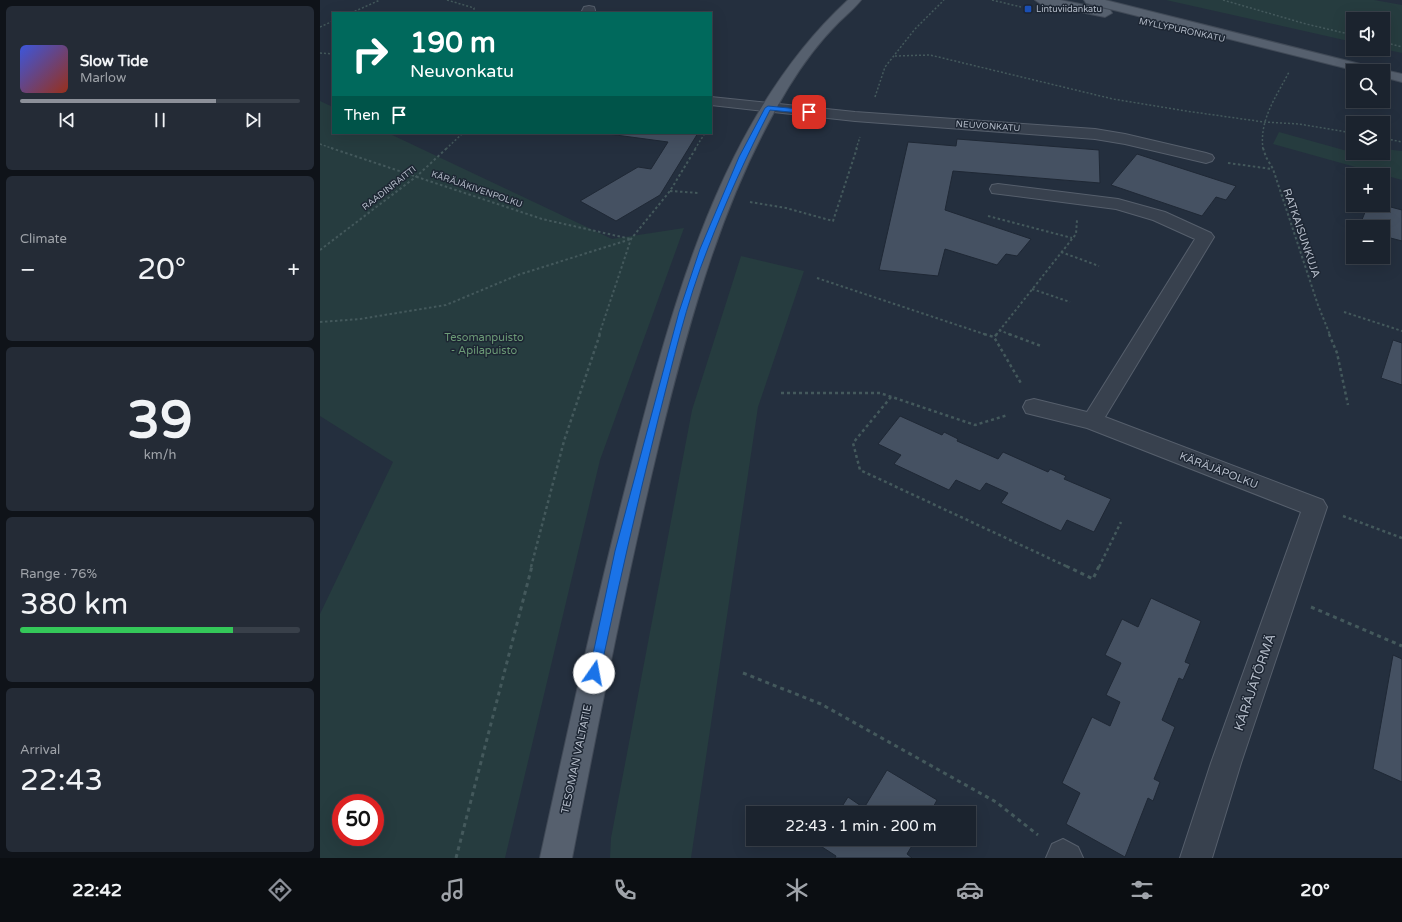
<!DOCTYPE html>
<html lang="en">
<head>
<meta charset="utf-8">
<style>
	body { margin:0; font-family:"Varela Round",sans-serif; background:#242b36; color:#f1f3f6; height:100vh; display:flex; flex-direction:column; font-size:15px; white-space:nowrap }
	* { box-sizing:border-box; margin:0 }
	p { font-size:13px; color:#a0a4aa }
	.icon { flex:none; width:22px; height:22px; fill:none; stroke:currentColor; stroke-width:2; stroke-linecap:round; stroke-linejoin:round }
	.map { position:relative; flex:1; overflow:hidden }
	.details { display:flex; flex-direction:column; gap:6px; padding:6px; background:#0f1319; width:320px }
	.details>* { flex:none }
	.banner { position:absolute; left:12px; top:12px; width:380px; height:122px; border-radius:0px; box-shadow:0 4px 16px #0002,0 0 0 1px #39404a; background:#00695c; color:#fff; overflow:hidden }
	.controls { position:absolute; left:1026px; top:12px; display:grid; gap:8px }
	.controls a { display:grid; place-items:center; width:44px; height:44px; border-radius:0px; background:#1b232e; box-shadow:0 4px 16px #0002,0 0 0 1px #39404a; font-size:20px }
	.speed { position:absolute; left:12px; top:794px; display:flex; gap:8px; font-size:20px; font-weight:700; text-align:center }
	.speed>* { display:grid; place-content:center; width:52px; height:52px; border-radius:50%; background:#1b232e; box-shadow:0 4px 16px #0002,0 0 0 1px #39404a; line-height:1 }
	.speed .limit { border:6px solid #d22; background:#fff; color:#111 }
	.pin { position:absolute; display:grid; place-items:center; width:34px; height:34px; color:#fff; margin:-17px; border-radius:8px; box-shadow:0 2px 6px #0006 }
	.me { position:absolute; width:44px; margin:-22px; rotate:12deg; stroke-linejoin:round; filter:drop-shadow(0 0 3px #0008) }
	.turn { display:flex; align-items:center; gap:14px; height:84px; padding:0 12px; font-size:18px }
	.turn .icon { width:52px; height:52px; stroke-width:2.5 }
	.turn b { display:block; font-size:28px; line-height:34px }
	.then { display:flex; align-items:center; height:38px; padding:0 12px; background:#0003; gap:8px; font-size:15px }
	.big { font-size:30px; font-weight:600; line-height:1.1 }
	.details .tile { flex:1; display:flex; flex-direction:column; justify-content:center; gap:6px; min-width:0; padding:0 14px; border-radius:6px; background:#242b36 }
	.details .dial { align-items:center; gap:0 }
	.dial b { font-size:52px; line-height:1 }
	.song { display:flex; align-items:center; gap:12px }
	.cover { width:48px; height:48px; border-radius:6px; background:linear-gradient(135deg,hsl(230 70% 55%),hsl(10 70% 35%)) }
	.played { height:4px; border-radius:2px; background:linear-gradient(90deg,#8c9099 70%,#39404a 70%) }
	.keys { display:flex; justify-content:space-around; direction:ltr }
	.heat { display:flex; justify-content:space-between; align-items:center; font-size:22px; direction:ltr }
	.charge { height:6px; border-radius:3px; background:linear-gradient(90deg,#34c759 76%,#39404a 0) }
	.trip { position:absolute; left:426px; top:806px; width:230px; height:40px; border-radius:0px; background:#1b232e; box-shadow:0 4px 16px #0002,0 0 0 1px #39404a; font-weight:600; line-height:40px; text-align:center }
	.tabs { display:flex; height:64px; justify-content:space-around; align-items:center; background:#0b0e12; color:#a0a4aa }
	.tabs .icon { width:28px; height:28px }
	.tabs .on { color:#8c9099 }
	.tabs b { font-size:18px; color:#f1f3f6 }
	main { display:flex; flex:1; min-height:0 }
	.map>svg:first-child { display:block }
	.green { fill:#263c3f; fill-rule:evenodd }
	.building { fill:#455162; stroke:#1f2835 }
	.lines { fill:none; stroke-linecap:round; stroke-linejoin:round }
	.minor-casing { stroke:#565f6c; stroke-width:2 }
	.major-casing { stroke:#414a57; stroke-width:2 }
	.path-far3 { stroke:#44595c; stroke-width:1.5; stroke-dasharray:2 2; stroke-linecap:butt }
	.path-far2 { stroke:#44595c; stroke-width:2; stroke-dasharray:2.5 2.5; stroke-linecap:butt }
	.path-far1 { stroke:#44595c; stroke-width:2.5; stroke-dasharray:3 3; stroke-linecap:butt }
	.path { stroke:#44595c; stroke-width:3; stroke-dasharray:4 4; stroke-linecap:butt }
	.minor { fill:#38414e; fill-rule:evenodd }
	.major { fill:#56606e; fill-rule:evenodd }
	.route { fill:#1a73e8; stroke:#114b97 }
	.transit-dot { fill:#1a4fb4; stroke:#1d2633; stroke-width:1.5 }
	.labels { text-anchor:middle; stroke-width:3; stroke-linejoin:round; paint-order:stroke }
	.far-poi-label { font-size:9px; fill:#b4bcc9; stroke:#1d2633; text-anchor:start }
	.far-street-label { font-size:9px; fill:#b4bcc9; stroke:#1d2633 }
	.street-label { font-size:11px; fill:#b4bcc9; stroke:#1d2633 }
	.park-label { font-size:11px; fill:#6b9a76; stroke:#1d2633 }
	.near-street-label { font-size:13px; fill:#b4bcc9; stroke:#1d2633 }
</style>
</head>
<body>
<main>
<section class="details">
<div class="tile">
<div class="song"><i class="cover"></i><div><b>Slow Tide</b><p>Marlow</p></div></div>
<div class="played"></div>
<div class="keys"><svg class="icon" aria-label="previous" viewBox="0 0 24 24"><path d="M18 5L8 12l10 7zM5 5v14"/></svg><svg class="icon" aria-label="pause" viewBox="0 0 24 24"><path d="M8 5v14M16 5v14"/></svg><svg class="icon" aria-label="next" viewBox="0 0 24 24"><path d="M6 5l10 7-10 7zM19 5v14"/></svg></div>
</div>
<div class="tile"><p>Climate</p>
<div class="heat"><a>−</a><b class="big">20°</b><a>+</a></div>
</div>
<div class="tile dial"><b>39</b><p>km/h</p></div>
<div class="tile"><p>Range · 76%</p><b class="big">380 km</b><div class="charge"></div></div>
<div class="tile"><p>Arrival</p><b class="big">22:43</b></div>
</section>
<div class="map">
<svg width="1082" height="858" viewBox="0 0 1082 858">
	<rect width="100%" height="100%" fill="#242f3e"/>
	<!-- green -->
	<g class="green">
		<polygon points="846,0 1054,0 1082,5 1082,53 1063,49 1063,19 1033,19 1033,42"/>
		<path d="M0,101l13,6v26h55l224,106 72,-11 -84,232 -95,398h-185v-244l73,-152 -73,-46zM21,803h34v34h-34z"/>
		<polygon points="959,132 1056,159 1065,149 1082,151 1082,180 953,144"/>
		<polygon points="421,256 484,271 438,407 371,858 290,858 291,838 372,410"/>
	</g>
	<!-- building -->
	<g class="building">
		<polygon points="281,133 378,133 340,195 296,221 260,201 318,167 331,169 348,142"/>
		<polygon points="637,139 779,150 780,183 633,171 625,210 711,239 697,256 686,254 677,265 625,249 618,276 559,270 588,142 636,146"/>
		<polygon points="817,154 916,186 906,200 896,197 882,216 791,185"/>
		<polygon points="1048,205 1063,205 1082,210 1082,241 1063,236 1063,227 1039,227"/>
		<polygon points="1073,340 1082,343 1082,385 1061,378"/>
		<polygon points="580,416 622,435 624,432 638,439 637,441 678,459 683,452 728,472 730,469 746,476 744,479 791,499 774,532 747,520 741,531 681,503 688,493 666,483 660,491 636,480 629,490 574,464 581,455 558,444"/>
		<polygon points="831,598 881,621 865,662 870,664 863,680 859,678 842,720 855,727 834,779 840,782 833,801 828,798 805,857 746,824 760,793 742,783 772,717 790,726 800,702 786,695 801,663 785,655 802,619 818,627"/>
		<polygon points="1073,655 1082,659 1082,782 1053,769"/>
		<polygon points="567,770 617,800 610,813 518,813 528,797 544,808"/>
		<polygon points="503,839 596,839 587,854 592,858 515,858 516,856 499,845"/>
	</g>
	<g class="lines">
		<defs>
			<g id="minor">
				<polygon points="269,6 274,7 275,10 275,13 261,13 264,7"/>
				<polygon points="391,97 535,112 775,129 805,134 886,153 892,155 894,158 892,161 886,163 805,144 775,139 535,121 391,105"/>
				<polygon points="678,184 798,199 845,212 891,233 894,237 785,417 1003,500 1007,507 921,763 892,858 860,858 891,763 981,512 767,428 706,413 703,407 706,401 714,399 767,412 875,239 833,220 796,209 672,193 670,189 672,185"/>
				<polygon points="743,839 758,847 763,858 726,858 732,844"/>
			</g>
			<g id="major">
				<path d="M528,0h13c-6,8 -15,15 -23,23 -19,19 -36,42 -50,65 -66,109 -99,233 -129,355 -33,137 -60,276 -87,415h-32c28,-128 56,-257 89,-384 42,-164 90,-355 219,-474z"/>
				<polygon points="715,0 740,0 790,10 792,13 785,17 721,4"/>
				<polygon points="764,0 785,0 1060,69 1082,74 1082,82 1063,77 1063,71 1037,71 766,3"/>
			</g>
		</defs>
		<!-- minor casing -->
		<use href="#minor" class="minor-casing"/>
		<!-- major casing -->
		<use href="#major" class="major-casing"/>
		<!-- path-far3 -->
		<g class="path-far3">
			<polyline points="127,0 154,8 154,13"/>
			<polyline points="672,0 701,7"/>
			<polyline points="903,0 986,24 1033,35"/>
			<polyline points="31,13 60,0"/>
			<polyline points="0,27 13,21"/>
			<polyline points="1063,42 1082,47"/>
			<polyline points="0,53 13,54"/>
			<polyline points="575,56 610,55 793,99 866,111 944,122 979,124 1033,133"/>
			<polyline points="555,97 565,67 595,29 624,0"/>
			<polyline points="1063,138 1082,142"/>
			<polyline points="0,144 14,149"/>
			<polyline points="126,149 143,133"/>
			<polyline points="375,149 385,133"/>
			<polyline points="536,149 540,137"/>
			<path d="M943,149c-4,-29 13,-52 26,-77"/>
		</g>
		<!-- path-far2 -->
		<g class="path-far2">
			<polyline points="11,148 222,219 311,239"/>
			<polyline points="943,148 946,157 953,169 998,305 1010,335"/>
			<polyline points="908,163 952,169"/>
			<polyline points="350,191 379,193"/>
			<polyline points="430,202 466,208 513,221 537,148"/>
			<polyline points="668,216 752,238"/>
			<polyline points="0,250 97,176 127,148"/>
			<polyline points="741,252 779,266"/>
			<polyline points="497,278 667,335"/>
			<polyline points="712,289 750,302"/>
			<polyline points="1024,312 1082,331"/>
			<polyline points="0,322 40,319 126,305 198,275 311,239"/>
			<polyline points="679,330 691,335"/>
			<polyline points="279,335 311,239 350,191 376,148"/>
			<polyline points="676,335 756,234 757,220"/>
		</g>
		<!-- path-far1 -->
		<g class="path-far1">
			<polyline points="664,334 674,337"/>
			<polyline points="677,334 674,337 702,385"/>
			<polyline points="689,334 721,346"/>
			<polyline points="1009,334 1017,353 1028,405"/>
			<polyline points="461,393 560,393 655,425 688,415"/>
			<polyline points="571,397 533,443 540,470 748,567"/>
			<polyline points="1023,516 1082,538"/>
			<polyline points="211,567 244,441 280,334"/>
			<polyline points="779,567 801,522"/>
		</g>
		<!-- path -->
		<g class="path">
			<polyline points="746,566 773,579 779,566"/>
			<polyline points="991,607 1082,646"/>
			<polyline points="423,673 501,704 676,802 718,835"/>
			<polyline points="136,858 212,566"/>
		</g>
		<!-- minor -->
		<use href="#minor" class="minor"/>
		<!-- major -->
		<use href="#major" class="major"/>
	</g>
	<!-- route -->
	<path class="route" d="M448,106l41,4 3,2 -3,2 -39,-4c-23,45 -44,91 -62,138 -22,55 -35,114 -50,172 -21,84 -40,168 -58,253l-2,4 -4,1 -4,-1 -1,-4 26,-122 64,-239 21,-63 39,-92 26,-49z"/>
	<!-- markers -->
	<rect class="transit-dot" x="704" y="5" width="8" height="8" rx="2"/>
	<g class="labels">
		<!-- far-poi labels -->
		<g class="far-poi-label">
			<text x="716" y="12">Lintuviidankatu</text>
		</g>
		<!-- far-street labels -->
		<g class="far-street-label">
			<text transform="translate(862 30) rotate(12)" y="3">MYLLYPURONKATU</text>
			<text transform="translate(668 126) rotate(4)" y="3">NEUVONKATU</text>
			<text transform="translate(69 188) rotate(-38)" y="3">RAADINRAITTI</text>
			<text transform="translate(157 189) rotate(19)" y="3">KÄRÄJÄKIVENPOLKU</text>
		</g>
		<!-- street labels -->
		<g class="street-label">
			<text transform="translate(982 233) rotate(71)" y="4">RATKAISUNKUJA</text>
			<text transform="translate(899 470) rotate(21)" y="4">KÄRÄJÄPOLKU</text>
			<text transform="translate(256 759) rotate(-78)" y="4">TESOMAN VALTATIE</text>
		</g>
		<!-- park labels -->
		<g class="park-label">
			<text x="164" y="341">Tesomanpuisto<tspan x="164" dy="13">- Apilapuisto</tspan></text>
		</g>
		<!-- near-street labels -->
		<g class="near-street-label">
			<text transform="translate(934 682) rotate(-71)" y="5">KÄRÄJÄTÖRMÄ</text>
		</g>
	</g>
</svg>
<div class="controls">
<a><svg class="icon" aria-label="sound" viewBox="0 0 24 24"><path d="M4 9h4l5-4v14l-5-4H4zM17 9q2 3 0 6"/></svg></a>
<a><svg class="icon" aria-label="search" viewBox="0 0 24 24"><circle cx="10" cy="10" r="6"/><path d="M15 15l6 6"/></svg></a>
<a><svg class="icon" aria-label="layers" viewBox="0 0 24 24"><path d="M12 4l9 5-9 5-9-5zM3 14l9 5 9-5"/></svg></a>
<a>+</a>
<a>−</a>
</div>
<div class="speed"><div class="limit">50</div></div>
<div class="pin" style="left:489px;top:112px;background:#d93025"><svg class="icon" aria-label="arrive" viewBox="0 0 24 24"><path d="M6 21V4h12l-3 4 3 4H6"/></svg></div>
<svg class="me" style="left:274px;top:673px" viewBox="-20 -20 40 40"><circle r="19" fill="#fff"/><path d="M0-13L10 11 0 6-10 11z" fill="#1a73e8"/></svg>
<div class="trip">22:43 · 1 min · 200 m</div>
<div class="banner">
<div class="turn"><svg class="icon" aria-label="right" viewBox="0 0 24 24"><path d="M7 20v-9h11M14 6l5 5-5 5"/></svg><div><b>190 m</b>Neuvonkatu</div></div>
<div class="then">Then<svg class="icon" aria-label="arrive" viewBox="0 0 24 24"><path d="M6 21V4h12l-3 4 3 4H6"/></svg></div>
</div>
</div>
</main>
<nav class="tabs">
<b>22:42</b>
<svg class="icon on" aria-label="directions" viewBox="0 0 24 24"><path d="M12 3l9 9-9 9-9-9zM9 14v-3h6M13 9l2 2-2 2"/></svg>
<svg class="icon" aria-label="music" viewBox="0 0 24 24"><path d="M9 18V5l10-2v13"/><circle cx="6" cy="18" r="3"/><circle cx="16" cy="16" r="3"/></svg>
<svg class="icon" aria-label="phone" viewBox="0 0 24 24"><path d="M5 4h4l2 5-3 2q2 4 5 5l2-3 5 2v4C11 20 4 13 5 4z"/></svg>
<svg class="icon" aria-label="climate" viewBox="0 0 24 24"><path d="M12 3v18M4 7l16 10M4 17L20 7"/></svg>
<svg class="icon" aria-label="car" viewBox="0 0 24 24"><path d="M5 17H2v-5l4-1 3-4h7l3 4 3 1v5h-3M9 17h6M6 11h13"/><circle cx="7" cy="17" r="2"/><circle cx="17" cy="17" r="2"/></svg>
<svg class="icon" aria-label="filters" viewBox="0 0 24 24"><path d="M4 7h16M4 17h16"/><circle cx="9" cy="7" r="2"/><circle cx="15" cy="17" r="2"/></svg>
<b>20°</b>
</nav>
</body>
</html>
